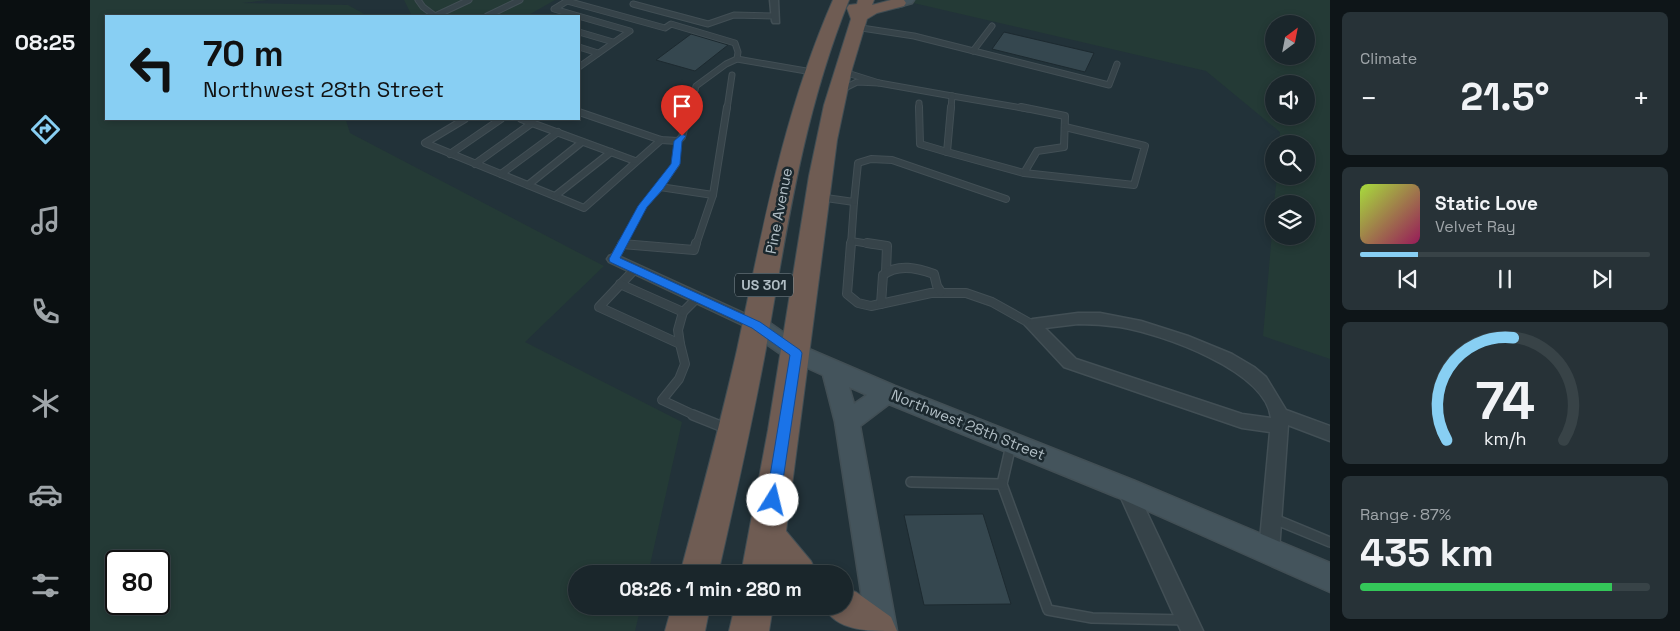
<!DOCTYPE html>
<html lang="en">
<head>
<meta charset="utf-8">
<style>
	body { margin:0; font-family:"Space Grotesk",sans-serif; background:#273237; color:#f1f3f6; height:100vh; display:flex; flex-direction:column; font-size:19px; white-space:nowrap }
	* { box-sizing:border-box; margin:0 }
	p { font-size:16px; color:#9fa5a9 }
	.icon { flex:none; width:28px; height:28px; fill:none; stroke:currentColor; stroke-width:2; stroke-linecap:round; stroke-linejoin:round }
	.map { position:relative; flex:1; overflow:hidden }
	.drawer { display:flex; flex-direction:column; gap:12px; padding:12px; background:#0e1518; width:350px }
	.drawer>* { flex:none }
	.top-card { position:absolute; left:15px; top:15px; width:475px; height:105px; border-radius:0px; box-shadow:0 2px 8px #0003,0 0 0 1px #384347; background:#88cff3; color:#111; overflow:hidden }
	.needle { width:32px; rotate:32deg }
	.fabs { position:absolute; left:1175px; top:15px; display:grid; gap:10px }
	.fabs a { display:grid; place-items:center; width:50px; height:50px; border-radius:50%; background:#1a262b; box-shadow:0 2px 8px #0003,0 0 0 1px #384347; font-size:25px }
	.speed { position:absolute; left:15px; top:550px; display:flex; gap:10px; font-size:25px; font-weight:700; text-align:center }
	.speed>* { display:grid; place-content:center; width:65px; height:65px; border-radius:50%; background:#1a262b; box-shadow:0 2px 8px #0003,0 0 0 1px #384347; line-height:1 }
	.speed .limit { border:2px solid #111; border-radius:8px; background:#fff; color:#111 }
	.pin { position:absolute; display:grid; place-items:center; width:42px; height:42px; color:#fff; margin:-51px -21px; border-radius:50% 50% 50% 0; rotate:-45deg; box-shadow:0 0 5px #0007 }
	.pin .icon { rotate:45deg }
	.me { position:absolute; width:55px; margin:-28px; rotate:9deg; stroke-linejoin:round; filter:drop-shadow(0 0 4px #0008) }
	.turn { display:flex; align-items:center; gap:18px; height:105px; padding:0 15px; font-size:22px }
	.turn .icon { width:65px; height:65px; stroke-width:2.5 }
	.turn b { display:block; font-size:35px; line-height:42px }
	.big { font-size:38px; font-weight:600; line-height:1.1 }
	.drawer .tile { flex:1; display:flex; flex-direction:column; justify-content:center; gap:8px; min-width:0; padding:0 18px; border-radius:8px; background:#273237 }
	.drawer .dial { align-items:center; gap:0 }
	.dial svg { height:130px; overflow:visible; fill:none; stroke:#384347; stroke-width:7; stroke-linecap:round; text-anchor:middle }
	.dial text { fill:#f1f3f6; stroke:none }
	.song { display:flex; align-items:center; gap:15px }
	.cover { width:60px; height:60px; border-radius:8px; background:linear-gradient(135deg,hsl(80 70% 55%),hsl(330 70% 35%)) }
	.played { height:5px; border-radius:2px; background:linear-gradient(90deg,#88cff3 20%,#384347 20%) }
	.keys { display:flex; justify-content:space-around; direction:ltr }
	.heat { display:flex; justify-content:space-between; align-items:center; font-size:28px; direction:ltr }
	.charge { height:8px; border-radius:4px; background:linear-gradient(90deg,#34c759 87%,#384347 0) }
	.trip { position:absolute; left:478px; top:565px; width:285px; height:50px; border-radius:25px; background:#1a262b; box-shadow:0 2px 8px #0003,0 0 0 1px #384347; font-weight:600; line-height:50px; text-align:center }
	main { display:flex; flex:1; min-height:0 }
	.dock { display:flex; flex-direction:column; width:90px; justify-content:space-around; align-items:center; background:#0a0f11; color:#9fa5a9 }
	.dock .icon { width:35px; height:35px }
	.dock .selected { color:#88cff3 }
	.dock b { font-size:22px; color:#f1f3f6 }
	.map>svg:first-child { display:block }
	.green { fill:#243a36; fill-rule:evenodd }
	.building { fill:#35474f; stroke:#1d2a30 }
	.lines { fill:none; stroke-linecap:round; stroke-linejoin:round }
	.lane-far3-casing { stroke:#424f55; stroke-width:7 }
	.lane-far2-casing { stroke:#424f55; stroke-width:8 }
	.lane-far1-casing { stroke:#424f55; stroke-width:10 }
	.lane-casing { stroke:#424f55; stroke-width:12 }
	.street-casing { stroke:#424f55; stroke-width:3 }
	.secondary-casing { stroke:#424f55; stroke-width:3 }
	.highway-casing { stroke:#414e54; stroke-width:2 }
	.lane-far3 { stroke:#364349; stroke-width:5 }
	.lane-far2 { stroke:#364349; stroke-width:6 }
	.lane-far1 { stroke:#364349; stroke-width:8 }
	.lane { stroke:#364349; stroke-width:9 }
	.street { fill:#364349; fill-rule:evenodd }
	.secondary { fill:#44545c; fill-rule:evenodd }
	.highway { fill:#6f5c53; fill-rule:evenodd }
	.route { fill:#1a73e8; stroke:#114b97 }
	.labels { text-anchor:middle; stroke-width:5; stroke-linejoin:round; paint-order:stroke }
	.shield { fill:#1b282e; stroke:#849198; stroke-width:1 }
	.shield-label { font-size:14px; font-weight:bold; fill:#b1bec5 }
	.street-label { font-size:15px; fill:#b1bec5; stroke:#1b282e }
</style>
</head>
<body>
<main>
<nav class="dock">
<b>08:25</b>
<svg class="icon selected" aria-label="directions" viewBox="0 0 24 24"><path d="M12 3l9 9-9 9-9-9zM9 14v-3h6M13 9l2 2-2 2"/></svg>
<svg class="icon" aria-label="music" viewBox="0 0 24 24"><path d="M9 18V5l10-2v13"/><circle cx="6" cy="18" r="3"/><circle cx="16" cy="16" r="3"/></svg>
<svg class="icon" aria-label="phone" viewBox="0 0 24 24"><path d="M5 4h4l2 5-3 2q2 4 5 5l2-3 5 2v4C11 20 4 13 5 4z"/></svg>
<svg class="icon" aria-label="climate" viewBox="0 0 24 24"><path d="M12 3v18M4 7l16 10M4 17L20 7"/></svg>
<svg class="icon" aria-label="car" viewBox="0 0 24 24"><path d="M5 17H2v-5l4-1 3-4h7l3 4 3 1v5h-3M9 17h6M6 11h13"/><circle cx="7" cy="17" r="2"/><circle cx="17" cy="17" r="2"/></svg>
<svg class="icon" aria-label="filters" viewBox="0 0 24 24"><path d="M4 7h16M4 17h16"/><circle cx="9" cy="7" r="2"/><circle cx="15" cy="17" r="2"/></svg>
</nav>
<div class="map">
<svg width="1240" height="631" viewBox="0 0 1240 631">
	<rect width="100%" height="100%" fill="#223239"/>
	<!-- green -->
	<g class="green">
		<path d="M0,0h178l-26,3 106,2 20,11h-262v103h242l-2,1 4,13 254,133 -79,76 157,80 -34,152h-72v32h65l-6,25h-545zM26,561h43v43h-43z"/>
		<polygon points="314,0 465,0 437,16 322,16"/>
		<path d="M826,0h414v359l-67,-23 11,-126v26h32v-32h-32l3,-28h29v-32h-27l1,-12 -74,-61 -297,-69zM1184,24h32v32h-32zM1184,84h32v32h-32z"/>
	</g>
	<!-- building -->
	<g class="building">
		<polygon points="914,32 1004,53 995,72 902,49"/>
		<polygon points="601,34 638,45 605,71 566,60"/>
		<polygon points="893,514 921,604 834,605 814,515"/>
	</g>
	<g class="lines">
		<defs>
			<g id="lane-far3">
				<polyline points="328,0 333,7 345,16"/>
				<polyline points="543,4 618,24 644,15 685,16"/>
				<polyline points="345,16 379,0"/>
				<polyline points="397,16 430,0"/>
				<polyline points="765,27 824,36 1019,85 1027,64"/>
				<polyline points="489,32 523,42"/>
				<polyline points="489,47 508,53"/>
				<polyline points="883,51 902,26"/>
				<polyline points="489,67 540,31 464,9 477,1 575,28 581,24 645,43 648,52 647,59"/>
				<polyline points="751,71 789,83 767,82 751,90"/>
				<polyline points="789,83 862,96"/>
				<polyline points="862,96 938,109"/>
				<polyline points="829,103 829,109"/>
				<polyline points="600,109 606,86 636,64 647,59 722,72"/>
				<polyline points="637,109 642,75"/>
				<polyline points="861,109 862,96"/>
			</g>
			<g id="lane-far2">
				<polyline points="829,107 830,144 857,152"/>
				<polyline points="861,107 857,152 934,173 947,151 974,147 975,116 931,107"/>
				<polyline points="489,112 571,140 588,141 592,137 600,107"/>
				<polyline points="375,119 335,143 494,208 571,140"/>
				<polyline points="431,119 545,161"/>
				<polyline points="360,154 411,119"/>
				<polyline points="385,164 442,123"/>
				<polyline points="934,173 1044,185 1055,146 975,127"/>
				<polyline points="411,174 468,132"/>
				<polyline points="438,185 492,142"/>
				<polyline points="570,187 623,195"/>
				<polyline points="465,196 521,152"/>
				<polyline points="729,197 764,202 761,245"/>
				<polyline points="764,202 768,163 781,159 802,160 916,199"/>
				<polyline points="761,241 786,245"/>
				<polyline points="532,244 538,245"/>
				<polyline points="532,245 553,206 570,187 586,164 588,141"/>
				<polyline points="606,245 623,195 637,107"/>
			</g>
			<g id="lane-far1">
				<polyline points="761,243 757,294 768,303 781,306 841,293 876,293 902,302 943,325"/>
				<polyline points="777,243 797,246 796,272"/>
				<polyline points="532,244 604,250 606,243"/>
				<polyline points="524,259 533,243"/>
				<polyline points="545,269 509,307 590,344 595,364 589,379 572,400 606,416"/>
				<polyline points="530,284 593,312 588,330 590,344"/>
				<path d="M791,304l2,-29c15,-12 35,-7 51,-1l3,12 4,6"/>
				<polyline points="593,312 607,298"/>
			</g>
			<g id="lane">
				<polyline points="603,415 638,429"/>
				<polyline points="921,445 912,484 958,610 1002,618 1096,620"/>
				<polyline points="821,482 912,484"/>
				<polyline points="1182,518 1240,542"/>
			</g>
			<g id="street">
				<polygon points="680,0 688,0 689,23 683,23 682,21"/>
				<polygon points="524,254 671,321 674,325 671,329 666,331 661,329 519,262 517,259 519,256"/>
				<path d="M988,313h22l41,8 47,15 44,18 22,13 12,10 20,33 44,16v15l-42,-16 -9,126 -3,7 -7,3 -7,-3 -3,-7 11,-119 -28,-4 -178,-61 -39,-42 3,-4 5,-2zM988,324c15,0 28,1 42,3 41,7 146,43 151,91l-29,-4 -166,-55 -31,-31z"/>
				<polygon points="1036,481 1043,483 1113,631 1091,631 1027,489 1029,483"/>
			</g>
			<g id="secondary">
				<polygon points="805,0 824,0 822,3 808,7 802,3"/>
				<path d="M666,317l8,2 40,28 91,39 240,95 195,82v29l-213,-95 -228,-93 -29,22 37,205h-30l-32,-209 -12,-47 -35,-16 -40,-28 -3,-6 3,-6zM759,387l18,8 -13,9z"/>
			</g>
			<g id="highway">
				<path d="M743,0h16c-46,114 -62,228 -83,348 -14,76 -31,151 -48,226h-38c20,-75 40,-149 57,-224 26,-121 46,-236 96,-350z"/>
				<polygon points="768,0 784,0 782,5 801,0 814,0 816,3 814,6 787,13 777,19 762,69 747,140 696,531 721,561 727,574 651,574 678,430 719,176 734,105 761,19 757,8 759,5 767,4"/>
				<path d="M754,588l12,4 35,25 6,14c-32,0 -60,0 -74,-25h21z"/>
				<polygon points="582,606 620,606 615,631 575,631"/>
				<polygon points="645,606 683,606 679,631 639,631"/>
			</g>
		</defs>
		<!-- lane-far3 casing -->
		<use href="#lane-far3" class="lane-far3-casing"/>
		<!-- lane-far2 casing -->
		<use href="#lane-far2" class="lane-far2-casing"/>
		<!-- lane-far1 casing -->
		<use href="#lane-far1" class="lane-far1-casing"/>
		<!-- lane casing -->
		<use href="#lane" class="lane-casing"/>
		<!-- street casing -->
		<use href="#street" class="street-casing"/>
		<!-- secondary casing -->
		<use href="#secondary" class="secondary-casing"/>
		<!-- highway casing -->
		<use href="#highway" class="highway-casing"/>
		<!-- lane-far3 -->
		<use href="#lane-far3" class="lane-far3"/>
		<!-- lane-far2 -->
		<use href="#lane-far2" class="lane-far2"/>
		<!-- lane-far1 -->
		<use href="#lane-far1" class="lane-far1"/>
		<!-- lane -->
		<use href="#lane" class="lane"/>
		<!-- street -->
		<use href="#street" class="street"/>
		<!-- secondary -->
		<use href="#secondary" class="secondary"/>
		<!-- highway -->
		<use href="#highway" class="highway"/>
	</g>
	<!-- route -->
	<polygon class="route" points="592,134 596,136 592,141 590,164 573,189 557,207 530,258 670,322 710,350 712,353 690,500 688,504 683,506 678,504 676,500 700,355 662,328 520,262 519,259 548,206 581,164 584,141"/>
	<g class="labels">
		<!-- shield labels -->
		<rect class="shield" x="645" y="273.5" width="58" height="23" rx="4"/>
		<g class="shield-label">
			<text x="674" y="290">US 301</text>
		</g>
		<!-- street labels -->
		<g class="street-label">
			<text transform="translate(689 211) rotate(-79)" y="5">Pine Avenue</text>
			<text transform="translate(878 425) rotate(22)" y="5">Northwest 28th Street</text>
		</g>
	</g>
</svg>
<div class="fabs">
<a><svg class="needle" viewBox="-14 -14 28 28"><path d="M0-13l5 13h-10z" fill="#e53935"/><path d="M0 13l5-13h-10z" fill="#9fa5a9"/></svg></a>
<a><svg class="icon" aria-label="sound" viewBox="0 0 24 24"><path d="M4 9h4l5-4v14l-5-4H4zM17 9q2 3 0 6"/></svg></a>
<a><svg class="icon" aria-label="search" viewBox="0 0 24 24"><circle cx="10" cy="10" r="6"/><path d="M15 15l6 6"/></svg></a>
<a><svg class="icon" aria-label="layers" viewBox="0 0 24 24"><path d="M12 4l9 5-9 5-9-5zM3 14l9 5 9-5"/></svg></a>
</div>
<div class="speed"><div class="limit">80</div></div>
<div class="pin" style="left:592px;top:136px;background:#d93025"><svg class="icon" aria-label="arrive" viewBox="0 0 24 24"><path d="M6 21V4h12l-3 4 3 4H6"/></svg></div>
<svg class="me" style="left:683px;top:500px" viewBox="-20 -20 40 40"><circle r="19" fill="#fff"/><path d="M0-13L10 11 0 6-10 11z" fill="#1a73e8"/></svg>
<div class="trip">08:26 · 1 min · 280 m</div>
<div class="top-card">
<div class="turn"><svg class="icon" aria-label="left" viewBox="0 0 24 24"><path d="M17 20v-9H6M10 6l-5 5 5 5"/></svg><div><b>70 m</b>Northwest 28th Street</div></div>
</div>
</div>
<section class="drawer">
<div class="tile"><p>Climate</p>
<div class="heat"><a>−</a><b class="big">21.5°</b><a>+</a></div>
</div>
<div class="tile">
<div class="song"><i class="cover"></i><div><b>Static Love</b><p>Velvet Ray</p></div></div>
<div class="played"></div>
<div class="keys"><svg class="icon" aria-label="previous" viewBox="0 0 24 24"><path d="M18 5L8 12l10 7zM5 5v14"/></svg><svg class="icon" aria-label="pause" viewBox="0 0 24 24"><path d="M8 5v14M16 5v14"/></svg><svg class="icon" aria-label="next" viewBox="0 0 24 24"><path d="M6 5l10 7-10 7zM19 5v14"/></svg></div>
</div>
<div class="tile dial"><svg viewBox="0 0 100 80">
<path d="M14 69A42 42 0 1 1 86 69"/>
<path d="M14 69A42 42 0 0 1 55 6" stroke="#88cff3"/>
<text x="50" y="56" font-size="32" font-weight="700">74</text>
<text x="50" y="72" font-size="11">km/h</text>
</svg></div>
<div class="tile"><p>Range · 87%</p><b class="big">435 km</b><div class="charge"></div></div>
</section>
</main>
</body>
</html>
